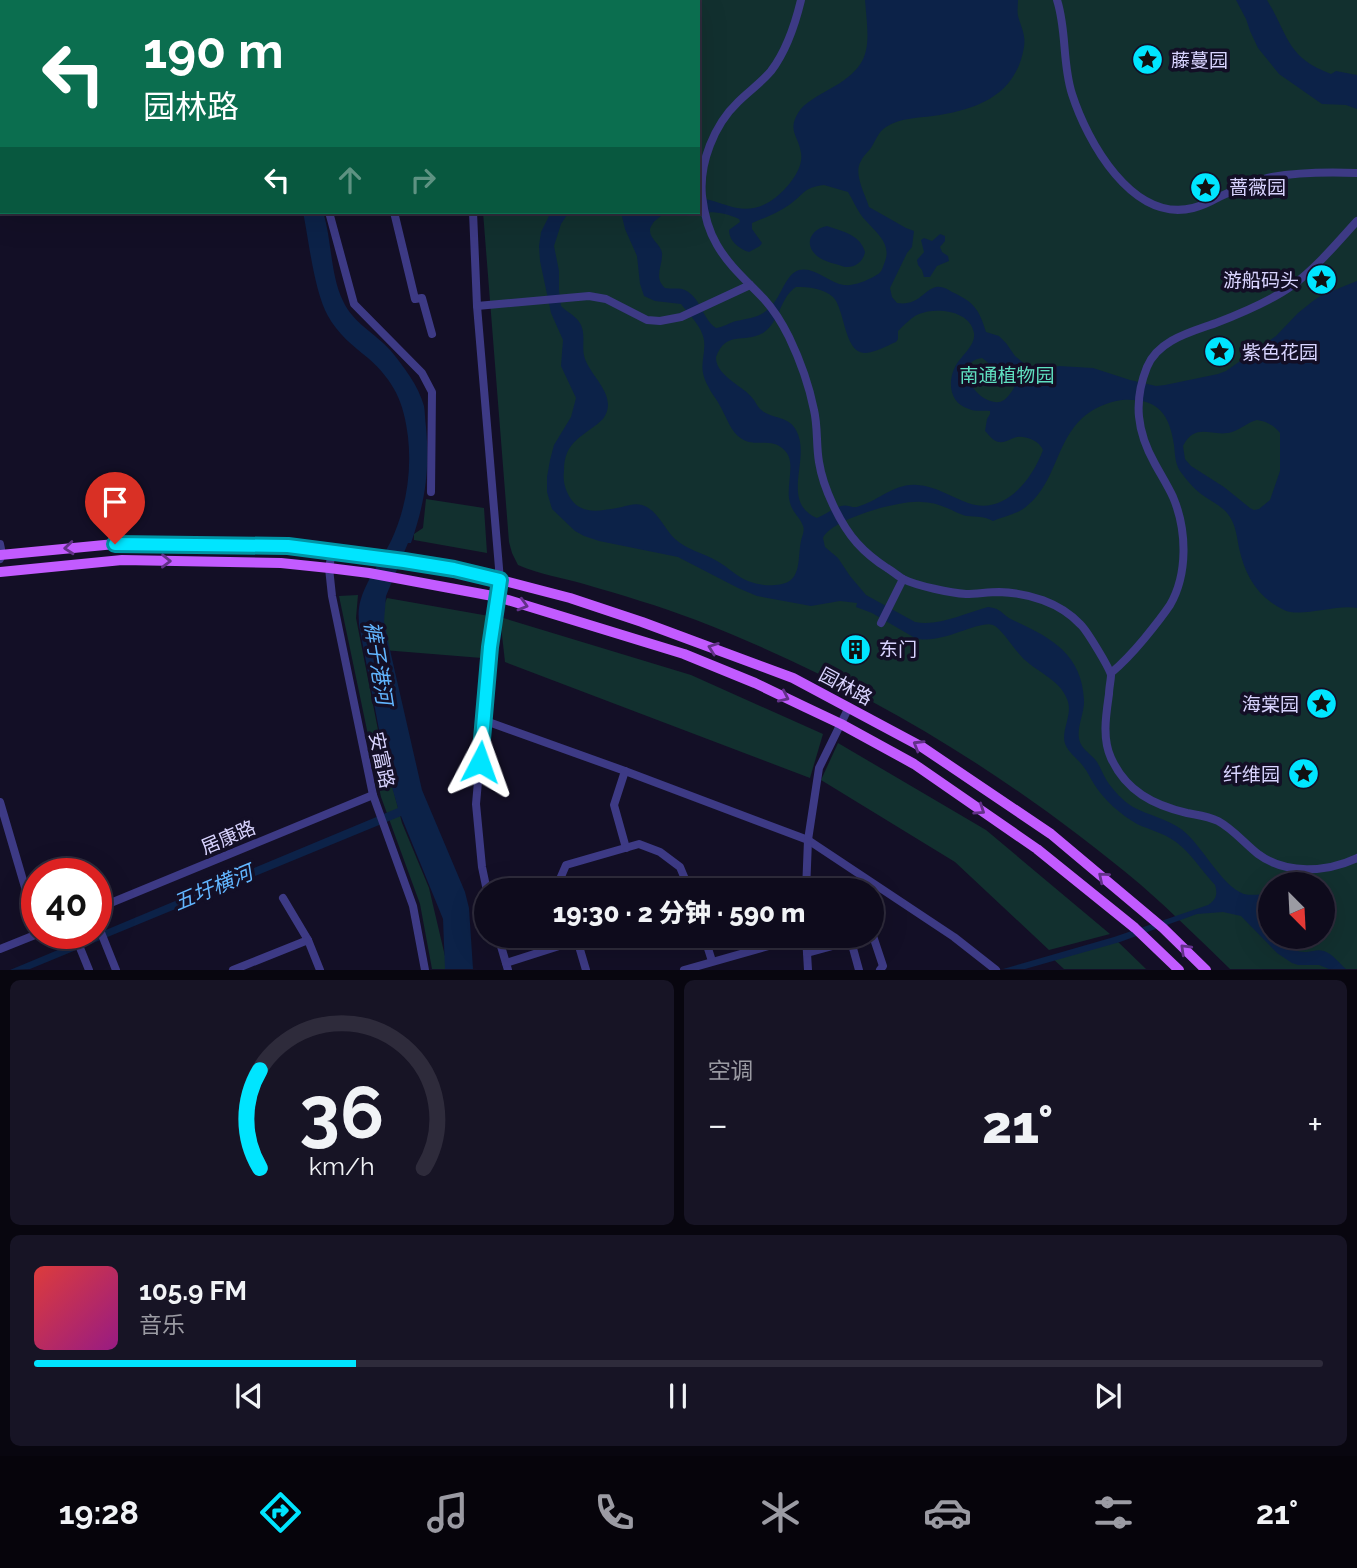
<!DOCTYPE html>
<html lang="zh">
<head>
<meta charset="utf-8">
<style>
	body { margin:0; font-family:Raleway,"Noto Sans SC",sans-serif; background:#171425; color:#f1f3f6; height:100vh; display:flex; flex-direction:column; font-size:26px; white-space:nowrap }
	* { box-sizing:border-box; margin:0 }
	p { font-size:23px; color:#9b9ba3 }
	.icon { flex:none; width:38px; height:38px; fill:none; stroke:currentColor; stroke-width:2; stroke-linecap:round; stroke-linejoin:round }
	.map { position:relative; height:970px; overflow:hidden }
	.sheet { display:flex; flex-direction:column; gap:10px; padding:10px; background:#08060f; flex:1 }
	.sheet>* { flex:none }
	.hud { position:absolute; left:0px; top:0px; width:700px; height:214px; box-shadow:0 7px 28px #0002,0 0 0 2px #2e2b3b; background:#0b6e4f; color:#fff; overflow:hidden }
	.needle { width:46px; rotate:156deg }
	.fabs { position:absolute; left:1258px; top:872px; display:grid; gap:14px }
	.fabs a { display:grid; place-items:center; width:77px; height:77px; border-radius:50%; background:#0e0b1c; box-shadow:0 7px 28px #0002,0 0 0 2px #2e2b3b; font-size:35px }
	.speed { position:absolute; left:21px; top:858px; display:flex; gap:14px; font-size:35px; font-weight:700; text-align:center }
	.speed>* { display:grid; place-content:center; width:91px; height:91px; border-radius:50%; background:#0e0b1c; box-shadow:0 7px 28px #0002,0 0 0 2px #2e2b3b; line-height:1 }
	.speed .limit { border:10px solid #d22; background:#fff; color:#111 }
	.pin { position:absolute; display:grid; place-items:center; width:60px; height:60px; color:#fff; margin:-72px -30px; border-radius:50% 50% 50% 0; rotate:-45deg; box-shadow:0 0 7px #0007 }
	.pin .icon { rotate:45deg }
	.me { position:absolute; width:77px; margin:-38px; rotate:4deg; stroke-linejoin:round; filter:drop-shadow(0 0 5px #0008) }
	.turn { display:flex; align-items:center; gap:24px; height:147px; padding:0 28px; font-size:32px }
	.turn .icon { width:91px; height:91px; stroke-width:2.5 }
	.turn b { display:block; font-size:49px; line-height:60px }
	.lanes { display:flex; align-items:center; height:66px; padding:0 28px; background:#0003; justify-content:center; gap:35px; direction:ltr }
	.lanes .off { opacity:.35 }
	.big { font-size:52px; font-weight:800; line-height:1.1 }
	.sheet .card { flex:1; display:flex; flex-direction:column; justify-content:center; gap:10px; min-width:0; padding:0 24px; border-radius:10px; background:#171425 }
	.sheet .dial { align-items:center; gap:0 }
	.dial svg { height:182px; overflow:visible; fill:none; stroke:#2e2b3b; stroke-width:7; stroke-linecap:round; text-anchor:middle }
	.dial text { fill:#f1f3f6; stroke:none }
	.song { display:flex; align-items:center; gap:21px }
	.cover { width:84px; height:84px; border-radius:10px; background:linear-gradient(135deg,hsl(0 70% 55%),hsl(310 70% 35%)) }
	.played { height:7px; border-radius:4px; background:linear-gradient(90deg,#00e5ff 25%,#2e2b3b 25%) }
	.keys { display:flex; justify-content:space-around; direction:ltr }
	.heat { display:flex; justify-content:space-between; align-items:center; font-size:38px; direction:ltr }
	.sheet .tiles { flex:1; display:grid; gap:10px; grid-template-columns:1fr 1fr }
	.card:last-child { grid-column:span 2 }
	.trip { position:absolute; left:474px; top:878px; width:410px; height:70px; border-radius:35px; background:#0e0b1c; box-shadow:0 7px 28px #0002,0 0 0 2px #2e2b3b; font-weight:800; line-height:70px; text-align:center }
	.dock { display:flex; height:112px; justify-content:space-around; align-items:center; background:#06040b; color:#9b9ba3 }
	.dock .icon { width:49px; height:49px }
	.dock .on { color:#00e5ff }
	.dock b { font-size:32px; color:#f1f3f6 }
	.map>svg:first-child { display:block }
	.green { fill:#12302f; fill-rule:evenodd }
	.water { fill:#0c2248; fill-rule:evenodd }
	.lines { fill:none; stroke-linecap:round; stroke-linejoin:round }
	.minor { stroke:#3d3a85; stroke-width:8 }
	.major { stroke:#c25bff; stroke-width:10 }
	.oneway { stroke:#623188 }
	.route-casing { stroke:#0095a6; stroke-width:18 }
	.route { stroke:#00e5ff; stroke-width:12 }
	.labels { text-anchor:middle; stroke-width:7; stroke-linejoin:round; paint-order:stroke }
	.poi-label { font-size:19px; fill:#d9d4ff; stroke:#130f26; text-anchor:start }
	.park-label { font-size:19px; fill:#5fe0c0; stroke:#130f26 }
	.street-label { font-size:19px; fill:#d9d4ff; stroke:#130f26 }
	.water-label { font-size:21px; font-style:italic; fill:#62b6ff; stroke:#130f26 }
</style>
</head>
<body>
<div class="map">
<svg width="1357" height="970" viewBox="0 0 1357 970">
	<rect width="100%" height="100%" fill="#130f26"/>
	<!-- green -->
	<g class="green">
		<path d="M490,0h867v969h-127c-29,-28 -58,-57 -89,-84 -135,-113 -281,-201 -445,-265 -37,-14 -74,-25 -112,-36 -21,-6 -45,-10 -66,-19l-6,-12 -3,-11 -26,-330h215v-210h-209zM1270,884h53v52h-53z"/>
		<polygon points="426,499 484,508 487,553 414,540 414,534 423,528"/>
		<polygon points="358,595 356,618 379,735 402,823 429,888 448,969 432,969 420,904 381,797 339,596"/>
		<polygon points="387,598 489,616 482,658 383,650 378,620"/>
		<polygon points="500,617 691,675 823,734 810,778 505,662"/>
		<polygon points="838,743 986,830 1110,934 1049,950 955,862 821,780"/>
		<polygon points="1116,940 1146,969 1064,969 1051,957"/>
	</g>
	<!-- water -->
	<g class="water">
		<path d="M865,0h153c0,5 -1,11 0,16 3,11 8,19 6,31 -8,49 -48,63 -91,69 -16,2 -33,2 -47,11 -8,5 -10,13 -15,21 -3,4 -8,8 -10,13 -8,12 4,33 8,46l37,21 8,3 -2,16 -5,6 -17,35 2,9 5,6c22,3 25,-12 39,-16 6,-1 11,2 16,5 22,10 27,17 34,40l13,4 7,7 9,13 12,10 19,3 13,-3 34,2 37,12 26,6 9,-1 53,-11 8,-3 50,-35 22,-23 15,-12 9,-6 35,-14v327c-21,-4 -56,10 -73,2 -27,-13 -39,-35 -45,-62 -2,-11 -3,-21 -9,-31 -7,-11 -18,-15 -29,-23 -8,-6 -15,-15 -21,-23 -5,-8 -5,-17 -6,-26 -5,-33 -17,-47 -52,-45 -8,1 -14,3 -21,6 -48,21 -39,76 -78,103 -9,6 -20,8 -30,12 -9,-5 -16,-4 -26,-5 -7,-1 -14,-6 -20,-8 -9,-4 -17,-6 -26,-6 -21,-2 -90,17 -98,36l2,9 13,11 12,18 16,19 49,27c23,5 50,-9 73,-15 16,2 14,9 27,14 37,17 67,34 69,79 1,14 -11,33 -2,46 4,6 11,10 15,16 4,6 6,13 10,19 6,9 16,20 26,26 15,8 34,12 48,22 20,14 40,57 63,65 8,2 18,0 26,-1v11l-4,8 -1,5 5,10v9h7c9,9 17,17 30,16 6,-1 11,-3 17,-1 9,3 15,12 22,18h-17l-10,-4h-21l-6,-2 -15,-10 -36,-37 -18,-4 -26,2 -77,28 -95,27h-22l111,-32 94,-32c8,-5 10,-11 7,-20 -13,-14 -24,-32 -39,-43 -12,-9 -26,-12 -39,-18 -16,-9 -33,-24 -43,-40 -4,-6 -6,-12 -11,-18 -5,-7 -13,-12 -17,-20 -7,-14 8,-31 1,-47 -8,-21 -32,-27 -46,-43 -8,-8 -19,-27 -28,-31 -15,-5 -53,21 -78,13l-43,-25 -16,-6 1,-4 -17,-2 -29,5 -54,-10 -19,-8 -60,-31 -79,-16 -15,-5 -9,-5 -23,-22 -5,-17v-15l3,-17 4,-15 17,-28 5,-19 -15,-32 2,-26 -12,-27 -11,-52 -1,-15 2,-14 10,-20h18l-8,12 -7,22 5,25v19l2,16c7,7 16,10 20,19 5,11 0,23 4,34 7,19 34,38 18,60 -19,18 -39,21 -39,52 -1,7 0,14 3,21 11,25 32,19 55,15 6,-2 14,-4 20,-2 16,5 22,24 33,34 12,11 29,14 42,22 11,6 20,16 31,20 8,3 18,5 27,4 28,-1 22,-25 26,-44 1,-5 4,-10 2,-15 -3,-10 -12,-13 -14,-28 -2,-14 6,-36 -3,-46 -13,-16 -30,-4 -44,-13 -12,-7 -16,-24 -23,-35 -3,-6 -8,-11 -11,-18 -11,-20 -2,-28 -4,-46 -2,-13 -15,-26 -23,-36l-26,-3 -11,-5 -4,-12 -3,-28 -12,-27 -4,-17h77v-14c12,1 21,5 31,8 26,8 45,-3 61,-23 6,-8 13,-19 11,-30 -2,-16 -14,-22 -3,-40 7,-11 20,-17 30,-23 46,-25 41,-43 37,-90zM824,185l24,7c5,8 8,16 13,23 12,16 33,27 23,49 -2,6 -3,9 -9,12 -9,5 -21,10 -31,9 -14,-2 -30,-19 -45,-15 -13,4 -17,24 -26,34 -12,14 -20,13 -37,17 -7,2 -12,6 -20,7 -15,-10 -15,-33 -34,-39 -5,-1 -12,0 -17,-1 -12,-11 -2,-22 -3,-35 -1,-9 -13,-14 -12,-24 1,-3 3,-7 6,-9 12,-12 17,-3 30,-4 5,-1 10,-3 16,-3 12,-2 26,1 37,6l1,3 -11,8c0,11 10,19 20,22l11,-6 2,-3 -10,-14v-6c12,-5 26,-10 37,-18 16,-11 13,-17 35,-20zM796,287c13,0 27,1 37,10 12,12 11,55 31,56 11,0 22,-7 32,-11l2,-3v-8c6,-6 14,-14 21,-17 17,-7 51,-4 55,19 2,12 -12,22 -18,32 -9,16 -7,38 13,44 7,3 14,1 21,2v3l-3,5 -2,12c4,4 8,10 14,11 7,1 12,-4 18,-5 10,-1 22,4 26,13 -11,30 -39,66 -75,53 -17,-6 -32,-17 -51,-18 -23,-2 -40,17 -60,22 -6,1 -10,-3 -16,-1 -8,2 -16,9 -24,12 -38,-16 -5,-60 -21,-88 -7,-13 -20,-11 -32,-18 -5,-3 -7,-7 -10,-12 -9,-12 -23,-17 -32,-28 -4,-5 -6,-9 -6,-15 10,-27 27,-13 47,-24 17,-11 17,-36 33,-46zM982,358c5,3 8,7 13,11 10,7 29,9 14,26 -4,5 -8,8 -14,7 -22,-2 -42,-40 -13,-44zM1257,420c9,1 18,6 23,13v38l-10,29 -11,9 -5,1 -4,-2 -26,-21 -33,-21 -6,-7 -2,-13c13,-25 29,-8 49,-14 9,-3 16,-10 25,-12z"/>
		<path d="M1236,0h31c22,36 19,57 64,74l5,-3 21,4v34l-11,-4 -24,-1 -43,-30 -21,-26 -8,-17 -4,-12z"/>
		<path d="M303,212h20c9,28 7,62 20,89 10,22 32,32 48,50 13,16 27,34 33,55 1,6 1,14 2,21 4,44 -1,75 -15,116h-3l-22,53 -2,25 6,29 32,140 43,102 4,16 4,61h-28l-2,-50 -42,-103 -371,153 -20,1 388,-162 -12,-42 -27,-141c0,-6 -1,-11 0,-17 3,-22 22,-47 32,-67 15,-32 21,-69 17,-104 -4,-35 -14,-56 -40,-79 -16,-13 -30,-24 -40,-42 -14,-25 -19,-75 -25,-104z"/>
		<path d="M827,226c16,6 33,8 38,26 -2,10 -10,16 -20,15 -8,-3 -21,-5 -28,-11 -14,-12 -6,-27 10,-30z"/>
		<polygon points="940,234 945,236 945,241 940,247 942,252 948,256 949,261 937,266 930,277 924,277 922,270 918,265 917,260 924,252 921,240 924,238 932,241"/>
	</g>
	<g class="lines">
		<!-- minor -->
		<g class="minor">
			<polyline points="472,0 475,2"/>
			<path d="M801,0c-6,25 -14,50 -30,71 -10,12 -22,20 -33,31 -24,23 -39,61 -36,94 2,17 6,34 15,49 12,21 31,37 47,54 10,11 18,24 25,38 11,23 20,48 25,73 4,17 2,35 5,52 4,26 21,62 38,81 9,10 19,18 30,25 5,3 11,8 16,11 14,7 48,14 63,15 11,0 22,-2 33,-2 29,1 61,10 82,33 6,6 28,42 30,50 0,5 -2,13 -2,19 -3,21 -7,44 2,64 15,33 42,47 76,55 10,2 21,3 31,8 15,8 26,22 40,33 28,21 69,18 99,4"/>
			<path d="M1057,0c10,31 5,63 15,94 15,47 60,129 121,114 8,-2 17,-6 24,-10 18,-8 36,-17 55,-21 28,-5 57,-5 85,-4"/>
			<polyline points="306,2 307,0"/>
			<polyline points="389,2 389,0"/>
			<polyline points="0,127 2,127"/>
			<polyline points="329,212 354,304 422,373 432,392 431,492"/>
			<polyline points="394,212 415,299 422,298 432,334"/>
			<polyline points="473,212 477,306 500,580 490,647 476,804 482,867 487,891"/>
			<polyline points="477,306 589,296 606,299 647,320 660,321 681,317 750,285"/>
			<polyline points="0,544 2,554 0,559"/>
			<polyline points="332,552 329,568 332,596 373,795 413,906 425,970"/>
			<polyline points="881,623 903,579"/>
			<polyline points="853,657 861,645"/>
			<path d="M1111,673c12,-10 23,-22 33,-34 9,-11 18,-22 26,-34 18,-31 17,-75 3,-108 -5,-11 -12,-22 -18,-33 -18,-32 -22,-62 -8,-97 11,-27 44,-35 69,-44 26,-10 55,-22 77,-38 24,-18 43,-41 64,-64"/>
			<polyline points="483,720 625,771 808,840 954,937 996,970"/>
			<polyline points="625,771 614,805 626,848"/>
			<polyline points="0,802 37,928"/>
			<polyline points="563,891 560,879 566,865 639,844 660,852 680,867 690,891"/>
			<polyline points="806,891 808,840 819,768 849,707"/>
			<polyline points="283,898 308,940 320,970"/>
			<polyline points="96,909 373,795"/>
			<polyline points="96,920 116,970"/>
			<polyline points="74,933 89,970"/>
			<polyline points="872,933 883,966 880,970"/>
			<polyline points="498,936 508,970"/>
			<polyline points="576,936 586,970"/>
			<polyline points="704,936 712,961"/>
			<polyline points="806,936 808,970"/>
			<polyline points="851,941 859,970"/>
			<polyline points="0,949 40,933"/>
			<polyline points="807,953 851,941 854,936"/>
			<polyline points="506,963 578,940"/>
			<polyline points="233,970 308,940"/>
			<polyline points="684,970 804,936"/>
		</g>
		<!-- major -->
		<g class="major">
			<polyline points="0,555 115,544 288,546 404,561 466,571 570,598 642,622 793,678 922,747 1051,834 1163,928 1206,970"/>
			<polyline points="0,572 122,560 281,563 329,568 369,573 498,597 684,654 755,683 805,707 841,724 914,764 1037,849 1135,928 1179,970"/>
		</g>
	</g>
	<!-- one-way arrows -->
	<defs><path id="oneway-chevron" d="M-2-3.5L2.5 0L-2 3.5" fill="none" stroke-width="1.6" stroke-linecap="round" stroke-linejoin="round" transform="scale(1.75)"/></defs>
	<g class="oneway">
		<use href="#oneway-chevron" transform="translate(69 548) rotate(175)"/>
		<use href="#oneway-chevron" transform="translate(166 561) rotate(1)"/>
		<use href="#oneway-chevron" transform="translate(523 605) rotate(16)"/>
		<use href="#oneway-chevron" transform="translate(713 648) rotate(-160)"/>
		<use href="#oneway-chevron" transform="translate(784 697) rotate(25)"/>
		<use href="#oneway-chevron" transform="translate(918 745) rotate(-149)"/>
		<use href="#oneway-chevron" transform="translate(980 810) rotate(34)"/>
		<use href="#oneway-chevron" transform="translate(1103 877) rotate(-140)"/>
		<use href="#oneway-chevron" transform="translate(1185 949) rotate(-136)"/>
	</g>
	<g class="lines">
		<defs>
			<polyline id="route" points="115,544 288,546 404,561 454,569 500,580 490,647 480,762"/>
		</defs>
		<!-- route casing -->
		<use href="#route" class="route-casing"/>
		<!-- route -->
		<use href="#route" class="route"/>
	</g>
	<!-- icons -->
	<defs>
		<symbol id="sight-disc" viewBox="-11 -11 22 22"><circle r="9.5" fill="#00e5ff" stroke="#130f26"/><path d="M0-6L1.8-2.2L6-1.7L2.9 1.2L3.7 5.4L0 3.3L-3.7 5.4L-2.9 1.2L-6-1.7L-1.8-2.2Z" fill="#111"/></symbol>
		<symbol id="building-disc" viewBox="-11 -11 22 22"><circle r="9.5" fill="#00e5ff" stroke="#130f26"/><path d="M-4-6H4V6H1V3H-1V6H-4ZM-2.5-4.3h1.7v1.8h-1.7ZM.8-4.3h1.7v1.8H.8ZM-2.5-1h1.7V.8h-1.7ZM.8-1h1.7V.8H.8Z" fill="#111"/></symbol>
	</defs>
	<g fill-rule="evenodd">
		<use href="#sight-disc" x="1130" y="42" width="35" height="35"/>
		<use href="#sight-disc" x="1188" y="170" width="35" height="35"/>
		<use href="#sight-disc" x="1304" y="262" width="35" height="35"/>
		<use href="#sight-disc" x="1202" y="334" width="35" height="35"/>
		<use href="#building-disc" x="838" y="632" width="35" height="35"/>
		<use href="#sight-disc" x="1304" y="686" width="35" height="35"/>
		<use href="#sight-disc" x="1286" y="756" width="35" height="35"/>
	</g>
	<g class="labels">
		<!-- poi labels -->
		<g class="poi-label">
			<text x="1171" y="67">藤蔓园</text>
			<text x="1229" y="194">蔷薇园</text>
			<text x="1299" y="287" text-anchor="end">游船码头</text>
			<text x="1242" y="359">紫色花园</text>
			<text x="879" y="656">东门</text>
			<text x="1299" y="711" text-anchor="end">海棠园</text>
			<text x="1280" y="781" text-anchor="end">纤维园</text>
		</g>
		<!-- park labels -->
		<g class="park-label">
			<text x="1007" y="382">南通植物园</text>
		</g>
		<!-- street labels -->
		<g class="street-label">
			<text transform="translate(846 686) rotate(28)" y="7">园林路</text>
			<text transform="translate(382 760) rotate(78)" y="7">安富路</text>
			<text transform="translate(228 837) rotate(-23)" y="7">居康路</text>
		</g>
		<!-- water labels -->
		<g class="water-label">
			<text transform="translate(378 663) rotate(81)" y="7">裤子港河</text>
			<text transform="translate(213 888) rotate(-23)" y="7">五圩横河</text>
		</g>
	</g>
</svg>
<div class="fabs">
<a><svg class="needle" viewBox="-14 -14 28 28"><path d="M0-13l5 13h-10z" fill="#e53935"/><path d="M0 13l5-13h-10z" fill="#9b9ba3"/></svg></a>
</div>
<div class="speed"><div class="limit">40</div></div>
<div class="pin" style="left:115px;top:544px;background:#d93025"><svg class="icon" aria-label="arrive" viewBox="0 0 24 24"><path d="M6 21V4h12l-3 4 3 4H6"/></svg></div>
<svg class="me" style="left:480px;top:762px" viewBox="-20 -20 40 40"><path d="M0-17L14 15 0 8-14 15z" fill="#00e5ff" stroke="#fff" stroke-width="4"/></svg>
<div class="trip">19:30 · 2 分钟 · 590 m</div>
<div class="hud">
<div class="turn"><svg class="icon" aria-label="left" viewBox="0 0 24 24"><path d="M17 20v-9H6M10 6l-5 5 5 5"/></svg><div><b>190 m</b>园林路</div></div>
<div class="lanes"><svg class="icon" aria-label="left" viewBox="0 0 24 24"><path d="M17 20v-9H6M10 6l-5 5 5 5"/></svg><svg class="icon off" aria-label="ahead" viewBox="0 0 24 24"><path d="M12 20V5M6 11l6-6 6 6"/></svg><svg class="icon off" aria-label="right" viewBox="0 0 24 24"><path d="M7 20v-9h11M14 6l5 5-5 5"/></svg></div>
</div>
</div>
<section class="sheet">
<div class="tiles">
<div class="card dial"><svg viewBox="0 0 100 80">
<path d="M14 69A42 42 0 1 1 86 69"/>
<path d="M14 69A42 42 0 0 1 14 26" stroke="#00e5ff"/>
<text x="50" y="56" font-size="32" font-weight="700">36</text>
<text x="50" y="72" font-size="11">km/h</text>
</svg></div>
<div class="card"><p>空调</p>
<div class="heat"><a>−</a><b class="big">21°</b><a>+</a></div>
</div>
<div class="card">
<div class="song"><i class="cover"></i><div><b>105.9 FM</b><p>音乐</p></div></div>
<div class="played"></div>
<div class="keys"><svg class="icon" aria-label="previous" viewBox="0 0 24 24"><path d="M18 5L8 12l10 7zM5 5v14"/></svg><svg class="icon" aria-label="pause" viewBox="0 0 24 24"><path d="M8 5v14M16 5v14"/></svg><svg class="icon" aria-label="next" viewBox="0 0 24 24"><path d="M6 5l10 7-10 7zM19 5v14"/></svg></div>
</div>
</div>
</section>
<nav class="dock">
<b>19:28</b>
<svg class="icon on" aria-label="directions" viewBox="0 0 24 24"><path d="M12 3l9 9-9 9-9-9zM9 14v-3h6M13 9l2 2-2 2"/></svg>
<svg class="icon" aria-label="music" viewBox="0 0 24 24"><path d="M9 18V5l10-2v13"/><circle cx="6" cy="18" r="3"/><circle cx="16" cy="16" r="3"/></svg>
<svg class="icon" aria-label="phone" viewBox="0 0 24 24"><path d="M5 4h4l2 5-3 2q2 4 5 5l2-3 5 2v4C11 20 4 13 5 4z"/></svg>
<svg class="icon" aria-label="climate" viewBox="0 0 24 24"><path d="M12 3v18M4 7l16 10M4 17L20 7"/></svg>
<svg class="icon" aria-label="car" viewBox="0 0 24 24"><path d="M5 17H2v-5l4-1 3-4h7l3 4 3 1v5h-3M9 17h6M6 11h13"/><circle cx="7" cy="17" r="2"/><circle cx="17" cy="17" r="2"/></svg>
<svg class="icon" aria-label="filters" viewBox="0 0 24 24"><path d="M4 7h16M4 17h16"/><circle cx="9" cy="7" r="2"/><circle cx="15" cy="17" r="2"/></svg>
<b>21°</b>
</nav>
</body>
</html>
